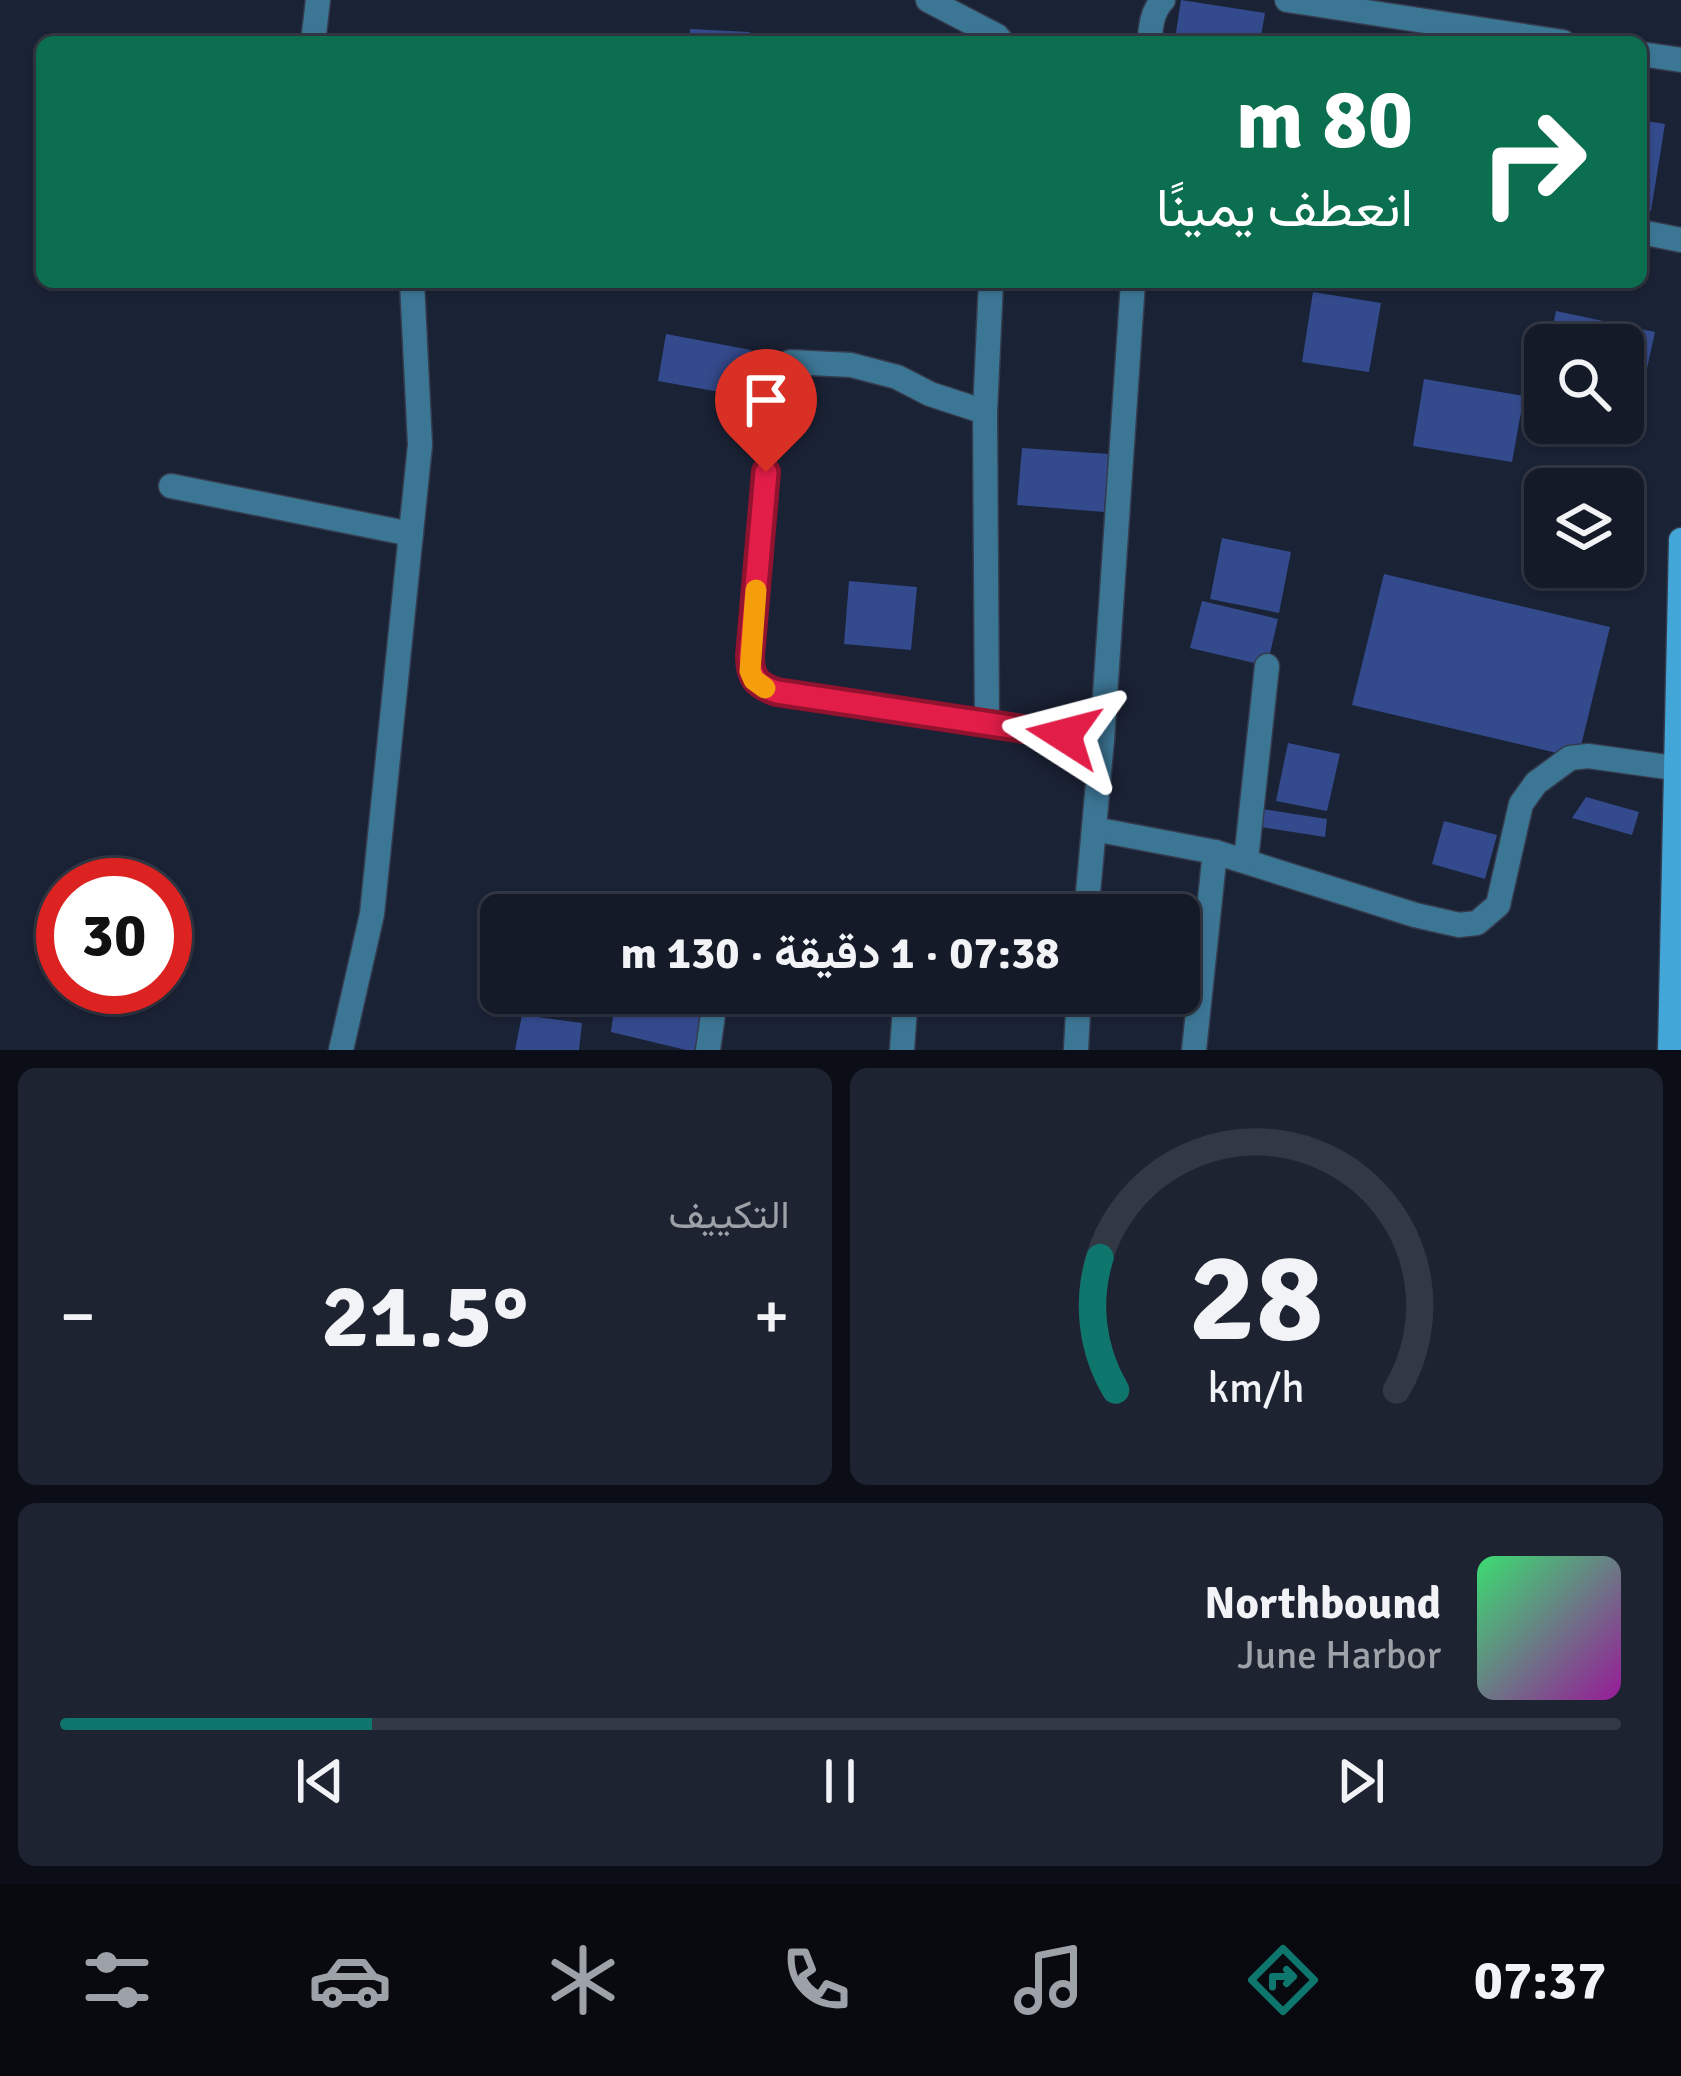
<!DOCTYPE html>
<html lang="ar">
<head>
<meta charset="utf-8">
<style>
	body { margin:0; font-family:Signika,Vazirmatn,sans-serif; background:#1d2330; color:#f1f3f6; direction:rtl; height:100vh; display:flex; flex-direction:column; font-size:45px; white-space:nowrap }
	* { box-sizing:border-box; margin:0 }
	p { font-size:39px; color:#9da1a8 }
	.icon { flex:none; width:66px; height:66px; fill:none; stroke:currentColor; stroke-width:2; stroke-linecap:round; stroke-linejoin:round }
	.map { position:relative; height:1050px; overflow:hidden; direction:ltr }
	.details { display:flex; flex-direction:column; gap:18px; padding:18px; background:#0b0e16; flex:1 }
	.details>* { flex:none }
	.top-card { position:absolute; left:36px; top:36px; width:1611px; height:252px; border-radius:18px; box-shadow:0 3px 9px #0004,0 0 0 3px #333845; direction:rtl; background:#0b6e4f; color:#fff; overflow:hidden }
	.tools { position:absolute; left:1524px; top:324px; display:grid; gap:24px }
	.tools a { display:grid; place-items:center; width:120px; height:120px; border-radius:18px; background:#141a28; box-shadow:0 3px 9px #0004,0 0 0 3px #333845; font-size:60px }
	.speed { position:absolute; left:36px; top:858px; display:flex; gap:24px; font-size:60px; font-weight:700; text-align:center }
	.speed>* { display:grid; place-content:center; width:156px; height:156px; border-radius:50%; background:#141a28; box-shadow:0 3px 9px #0004,0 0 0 3px #333845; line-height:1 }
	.speed .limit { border:18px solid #d22; background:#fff; color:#111 }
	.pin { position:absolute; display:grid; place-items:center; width:102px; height:102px; color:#fff; margin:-123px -51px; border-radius:50% 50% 50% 0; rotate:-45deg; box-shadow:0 0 12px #0007 }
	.pin .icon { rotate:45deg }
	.me { position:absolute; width:132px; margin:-66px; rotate:279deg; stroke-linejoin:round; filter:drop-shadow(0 0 9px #0008) }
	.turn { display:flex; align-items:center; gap:42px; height:252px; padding:0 36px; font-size:54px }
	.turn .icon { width:156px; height:156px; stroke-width:2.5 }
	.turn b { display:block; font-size:84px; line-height:102px }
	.big { font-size:90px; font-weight:700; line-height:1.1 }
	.details .widget { flex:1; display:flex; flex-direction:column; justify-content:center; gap:18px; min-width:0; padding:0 42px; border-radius:18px; background:#1d2330 }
	.details .dial { align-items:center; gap:0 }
	.dial svg { height:312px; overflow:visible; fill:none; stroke:#333845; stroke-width:7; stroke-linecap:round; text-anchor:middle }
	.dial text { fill:#f1f3f6; stroke:none }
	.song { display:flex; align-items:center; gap:36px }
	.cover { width:144px; height:144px; border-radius:18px; background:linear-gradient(135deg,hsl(140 70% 55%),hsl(300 70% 35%)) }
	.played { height:12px; border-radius:6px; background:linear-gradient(90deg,#0f766e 20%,#333845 20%) }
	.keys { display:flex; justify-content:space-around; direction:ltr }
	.heat { display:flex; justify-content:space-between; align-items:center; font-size:66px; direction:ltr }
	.details .tiles { flex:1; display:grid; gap:18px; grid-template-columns:1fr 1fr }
	.widget:last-child { grid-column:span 2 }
	.trip { position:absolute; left:480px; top:894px; width:720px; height:120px; border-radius:18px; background:#141a28; box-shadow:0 3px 9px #0004,0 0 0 3px #333845; font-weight:700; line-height:120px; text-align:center; direction:rtl }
	.tab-bar { display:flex; height:192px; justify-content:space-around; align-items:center; background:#080a10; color:#9da1a8 }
	.tab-bar .icon { width:84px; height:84px }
	.tab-bar .active { color:#0f766e }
	.tab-bar b { font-size:54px; color:#f1f3f6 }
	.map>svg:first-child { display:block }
	.building { fill:#334a8c }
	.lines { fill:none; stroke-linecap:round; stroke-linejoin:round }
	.street-casing { stroke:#343c4e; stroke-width:27 }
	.secondary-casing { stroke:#343c4e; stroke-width:27 }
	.street { stroke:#3c7695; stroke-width:24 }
	.secondary { stroke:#42a6d8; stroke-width:24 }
	.route-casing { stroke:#92132f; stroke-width:30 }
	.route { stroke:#e11d48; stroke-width:21 }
	.slow { stroke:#f59e0b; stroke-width:21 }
</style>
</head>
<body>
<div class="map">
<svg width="1681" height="1050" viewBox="0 0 1681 1050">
	<rect width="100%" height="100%" fill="#1a2235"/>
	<!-- building -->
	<g class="building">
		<polygon points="1181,0 1265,13 1260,42 1195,42 1175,39"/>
		<polygon points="690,29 750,32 749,42 689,42"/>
		<polygon points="1641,120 1665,124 1651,211 1641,210"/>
		<polygon points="1313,292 1381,303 1369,372 1302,362"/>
		<polygon points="1556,311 1655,332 1644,382 1623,377 1623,345 1549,345"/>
		<polygon points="666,334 751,350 742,396 658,381"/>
		<polygon points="1424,379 1524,396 1512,462 1413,446"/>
		<polygon points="1022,448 1109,454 1104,512 1017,505"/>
		<polygon points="1222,538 1291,552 1279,613 1210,599"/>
		<polygon points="1384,574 1610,627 1578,758 1352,705"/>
		<polygon points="849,581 917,587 911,650 844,644"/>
		<polygon points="1202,601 1278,619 1267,666 1190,648"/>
		<polygon points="1288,743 1340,754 1327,811 1276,801"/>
		<polygon points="1586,797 1639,812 1632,835 1572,818"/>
		<polygon points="1262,809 1327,819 1325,837 1260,827"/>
		<polygon points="1444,821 1497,835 1485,879 1432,864"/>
		<polygon points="616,993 687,993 703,997 697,1050 686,1050 611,1032"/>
		<polygon points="522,1015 582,1023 579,1050 515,1050"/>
	</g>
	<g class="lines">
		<defs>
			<g id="street">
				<polyline points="928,0 997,36 1002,42"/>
				<polyline points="1287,0 1563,42"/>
				<polyline points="313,42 318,0"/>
				<path d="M1150,42c0,-15 2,-31 13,-42"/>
				<polyline points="1641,54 1681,60"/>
				<polyline points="1641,232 1681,240"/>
				<polyline points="790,362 851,365 897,377 930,394 985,412"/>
				<path d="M766,472l-16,183c0,22 6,30 27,37l325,48"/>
				<polyline points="171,486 411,534"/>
				<polyline points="987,723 985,412 991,282"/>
				<polyline points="1094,829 1215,852 1415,915 1459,925 1477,923 1498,905 1521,804 1536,783 1570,758 1588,756 1674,768"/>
				<polyline points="1246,860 1267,666"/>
				<polyline points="1086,915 1102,740 1133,282"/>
				<polyline points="341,1050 372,914 420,445 412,282"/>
				<polyline points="708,1050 716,993"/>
				<polyline points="902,1050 906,993"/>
				<polyline points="1076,1050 1079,993"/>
				<polyline points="1194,1050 1215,852"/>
			</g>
			<polyline id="secondary" points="1670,1050 1681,540"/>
		</defs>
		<!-- street casing -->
		<use href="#street" class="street-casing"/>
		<!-- secondary casing -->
		<use href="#secondary" class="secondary-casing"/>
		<!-- street -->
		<use href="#street" class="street"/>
		<!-- secondary -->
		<use href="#secondary" class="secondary"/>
	</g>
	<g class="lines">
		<defs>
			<path id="route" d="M766,472l-16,184c0,21 6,29 27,36l287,43"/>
		</defs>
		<!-- route casing -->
		<use href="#route" class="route-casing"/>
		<!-- route -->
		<use href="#route" class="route"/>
		<!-- slow -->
		<polyline class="slow" points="756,590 750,671 754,680 765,688"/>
	</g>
</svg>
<div class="tools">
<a><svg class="icon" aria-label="search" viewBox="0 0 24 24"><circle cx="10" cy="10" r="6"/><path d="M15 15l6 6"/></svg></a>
<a><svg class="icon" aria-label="layers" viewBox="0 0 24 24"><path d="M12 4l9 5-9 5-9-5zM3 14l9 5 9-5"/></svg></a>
</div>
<div class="speed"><div class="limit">30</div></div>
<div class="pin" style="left:766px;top:472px;background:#d93025"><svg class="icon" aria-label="arrive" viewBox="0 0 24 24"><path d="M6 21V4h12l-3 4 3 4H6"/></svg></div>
<svg class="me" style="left:1064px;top:735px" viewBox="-20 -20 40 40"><path d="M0-17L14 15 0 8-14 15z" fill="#e11d48" stroke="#fff" stroke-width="4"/></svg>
<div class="trip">07:38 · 1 دقيقة · 130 m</div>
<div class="top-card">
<div class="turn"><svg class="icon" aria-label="right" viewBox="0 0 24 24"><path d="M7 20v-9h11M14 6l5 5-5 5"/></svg><div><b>80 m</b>انعطف يمينًا</div></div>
</div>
</div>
<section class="details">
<div class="tiles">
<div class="widget dial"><svg viewBox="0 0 100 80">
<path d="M14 69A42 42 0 1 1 86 69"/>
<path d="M14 69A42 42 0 0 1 10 35" stroke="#0f766e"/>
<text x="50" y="56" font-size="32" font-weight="700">28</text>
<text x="50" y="72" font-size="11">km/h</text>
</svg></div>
<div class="widget"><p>التكييف</p>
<div class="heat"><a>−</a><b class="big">21.5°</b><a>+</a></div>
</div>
<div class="widget">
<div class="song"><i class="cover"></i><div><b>Northbound</b><p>June Harbor</p></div></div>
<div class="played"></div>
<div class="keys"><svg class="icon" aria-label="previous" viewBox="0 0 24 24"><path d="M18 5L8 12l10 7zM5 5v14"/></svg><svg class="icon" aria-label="pause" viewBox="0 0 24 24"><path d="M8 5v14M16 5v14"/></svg><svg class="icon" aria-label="next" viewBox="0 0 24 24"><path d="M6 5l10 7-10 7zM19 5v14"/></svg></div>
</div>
</div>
</section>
<nav class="tab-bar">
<b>07:37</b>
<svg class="icon active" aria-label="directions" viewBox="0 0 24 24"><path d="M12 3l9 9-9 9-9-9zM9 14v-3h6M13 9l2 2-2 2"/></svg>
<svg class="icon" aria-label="music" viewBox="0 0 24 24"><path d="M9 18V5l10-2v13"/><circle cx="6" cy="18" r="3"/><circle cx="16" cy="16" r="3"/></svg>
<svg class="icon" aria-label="phone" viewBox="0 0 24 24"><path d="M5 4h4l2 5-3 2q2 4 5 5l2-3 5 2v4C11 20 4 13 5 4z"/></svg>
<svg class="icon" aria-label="climate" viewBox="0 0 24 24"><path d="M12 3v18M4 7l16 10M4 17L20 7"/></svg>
<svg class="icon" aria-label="car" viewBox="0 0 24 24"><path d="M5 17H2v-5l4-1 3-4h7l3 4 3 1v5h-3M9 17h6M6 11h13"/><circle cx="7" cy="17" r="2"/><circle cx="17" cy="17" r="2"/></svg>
<svg class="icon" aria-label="filters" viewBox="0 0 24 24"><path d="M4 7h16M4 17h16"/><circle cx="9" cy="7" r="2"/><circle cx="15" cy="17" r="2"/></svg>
</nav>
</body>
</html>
